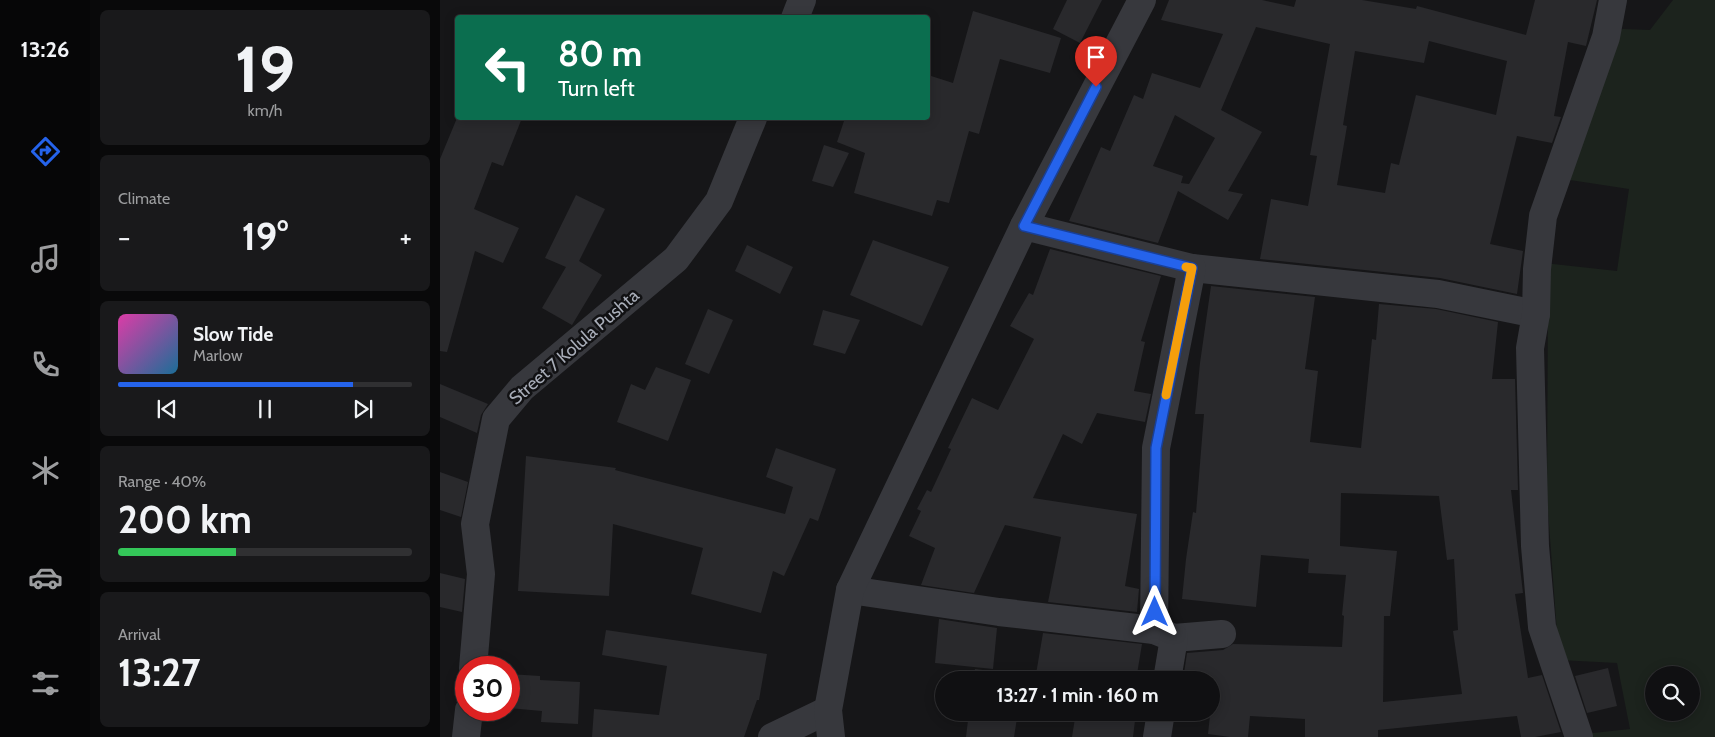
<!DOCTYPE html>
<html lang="en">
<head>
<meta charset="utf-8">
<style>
	body { margin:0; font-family:Cabin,sans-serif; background:#19191b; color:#f1f3f6; height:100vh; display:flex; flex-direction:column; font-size:19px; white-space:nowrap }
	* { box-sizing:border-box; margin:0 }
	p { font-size:16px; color:#9c9d9f }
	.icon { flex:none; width:28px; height:28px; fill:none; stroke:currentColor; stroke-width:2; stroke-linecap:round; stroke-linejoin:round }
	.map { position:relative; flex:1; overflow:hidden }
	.side { display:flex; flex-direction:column; gap:10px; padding:10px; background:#09090a; width:350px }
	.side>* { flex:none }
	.guide { position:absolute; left:15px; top:15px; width:475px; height:105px; border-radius:5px; box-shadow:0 2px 12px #0003,0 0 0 1px #303032; background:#0b6e4f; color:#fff; overflow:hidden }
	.buttons { position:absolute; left:1205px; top:666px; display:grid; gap:10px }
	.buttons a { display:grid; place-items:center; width:55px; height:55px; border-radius:50%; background:#101012; box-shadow:0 2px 12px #0003,0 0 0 1px #303032; font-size:25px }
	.speed { position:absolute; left:15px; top:656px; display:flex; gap:10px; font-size:25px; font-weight:700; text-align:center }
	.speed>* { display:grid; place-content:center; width:65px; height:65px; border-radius:50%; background:#101012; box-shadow:0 2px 12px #0003,0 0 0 1px #303032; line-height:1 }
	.speed .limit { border:8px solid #d22; background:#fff; color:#111 }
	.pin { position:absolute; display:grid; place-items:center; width:42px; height:42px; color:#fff; margin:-51px -21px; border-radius:50% 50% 50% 0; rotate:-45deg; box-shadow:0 0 5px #0007 }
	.pin .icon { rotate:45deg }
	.me { position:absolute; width:55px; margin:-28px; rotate:0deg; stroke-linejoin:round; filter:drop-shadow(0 0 4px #0008) }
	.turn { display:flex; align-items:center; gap:18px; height:105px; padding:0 20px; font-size:22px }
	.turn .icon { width:65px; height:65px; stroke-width:2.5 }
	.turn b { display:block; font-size:35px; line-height:42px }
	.big { font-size:38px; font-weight:700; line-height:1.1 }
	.side .card { flex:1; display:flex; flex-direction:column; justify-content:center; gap:8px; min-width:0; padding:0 18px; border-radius:8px; background:#19191b }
	.side .dial { align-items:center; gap:0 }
	.dial b { font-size:65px; line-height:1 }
	.song { display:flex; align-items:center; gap:15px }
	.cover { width:60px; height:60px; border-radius:8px; background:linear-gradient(135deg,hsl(320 70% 55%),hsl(200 70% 35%)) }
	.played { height:5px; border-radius:2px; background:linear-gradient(90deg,#2563eb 80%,#303032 80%) }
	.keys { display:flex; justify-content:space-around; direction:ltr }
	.heat { display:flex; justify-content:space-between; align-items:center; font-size:28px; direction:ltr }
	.charge { height:8px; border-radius:4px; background:linear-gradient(90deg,#34c759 40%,#303032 0) }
	.trip { position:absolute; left:495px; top:671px; width:285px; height:50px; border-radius:25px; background:#101012; box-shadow:0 2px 12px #0003,0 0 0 1px #303032; font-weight:700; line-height:50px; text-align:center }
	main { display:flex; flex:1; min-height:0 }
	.dock { display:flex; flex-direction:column; width:90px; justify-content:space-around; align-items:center; background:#060607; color:#9c9d9f }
	.dock .icon { width:35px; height:35px }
	.dock .current { color:#2563eb }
	.dock b { font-size:22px; color:#f1f3f6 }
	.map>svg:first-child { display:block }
	.green { fill:#1c231d; fill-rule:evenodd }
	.building { fill:#29292c; fill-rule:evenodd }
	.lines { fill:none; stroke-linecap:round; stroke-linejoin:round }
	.minor { stroke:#37383d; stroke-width:28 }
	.route-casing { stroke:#184099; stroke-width:12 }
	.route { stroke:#2563eb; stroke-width:9 }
	.slow { stroke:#f59e0b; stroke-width:9 }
	.labels { text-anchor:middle; stroke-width:5; stroke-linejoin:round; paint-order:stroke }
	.street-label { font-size:18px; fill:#a8adb8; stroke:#111113 }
</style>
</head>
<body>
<main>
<nav class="dock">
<b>13:26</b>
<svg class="icon current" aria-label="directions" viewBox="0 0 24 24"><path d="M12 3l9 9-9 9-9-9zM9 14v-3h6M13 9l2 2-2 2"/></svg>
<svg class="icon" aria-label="music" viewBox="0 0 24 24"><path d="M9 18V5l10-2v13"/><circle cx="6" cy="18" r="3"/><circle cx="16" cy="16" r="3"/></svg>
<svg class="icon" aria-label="phone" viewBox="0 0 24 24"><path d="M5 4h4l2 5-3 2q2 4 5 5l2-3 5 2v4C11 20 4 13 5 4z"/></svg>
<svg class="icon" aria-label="climate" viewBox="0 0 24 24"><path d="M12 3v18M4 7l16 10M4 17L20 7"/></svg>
<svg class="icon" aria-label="car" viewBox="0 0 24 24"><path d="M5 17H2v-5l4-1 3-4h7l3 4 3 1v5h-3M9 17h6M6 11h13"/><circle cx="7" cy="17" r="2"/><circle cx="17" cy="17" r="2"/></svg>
<svg class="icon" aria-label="filters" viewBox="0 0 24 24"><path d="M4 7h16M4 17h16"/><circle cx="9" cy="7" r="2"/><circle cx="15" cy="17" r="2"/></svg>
</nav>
<section class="side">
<div class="card dial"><b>19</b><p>km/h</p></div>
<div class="card"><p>Climate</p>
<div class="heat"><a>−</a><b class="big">19°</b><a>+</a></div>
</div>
<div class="card">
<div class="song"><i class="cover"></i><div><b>Slow Tide</b><p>Marlow</p></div></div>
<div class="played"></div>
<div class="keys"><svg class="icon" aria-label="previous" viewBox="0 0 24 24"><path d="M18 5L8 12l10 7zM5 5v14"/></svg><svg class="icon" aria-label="pause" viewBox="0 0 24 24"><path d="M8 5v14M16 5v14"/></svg><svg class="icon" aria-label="next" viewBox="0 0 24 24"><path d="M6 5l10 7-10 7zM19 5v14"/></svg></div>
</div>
<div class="card"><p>Range · 40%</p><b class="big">200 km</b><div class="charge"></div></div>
<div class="card"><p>Arrival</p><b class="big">13:27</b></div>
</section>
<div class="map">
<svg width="1275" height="737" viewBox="0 0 1275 737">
	<rect width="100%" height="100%" fill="#161618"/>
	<!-- green -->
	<path class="green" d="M1233,0h42v737h-130l-1,-3 46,-5 -13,-66 -58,-3 -12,-163 1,-196 -4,-38 73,8 12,-82 -59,-9 32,-140 21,-11 27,1zM1214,675h37v37h-37z"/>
	<!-- building -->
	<g class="building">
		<polygon points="627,0 662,0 640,43 613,29"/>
		<path d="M729,0h93l32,7 2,-7h66l54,9 1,-3 109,29 9,-35h62l-11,46 -18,-4 -14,74 7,1 -9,26 -35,-7 -27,108 33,7 -6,43 -77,-16 -180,-19 11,-60 37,7 9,-50 -7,-1 20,-111 -74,-17 -35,83 41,22 -34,59 15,3 -15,26 -50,-29 -20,52 -89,-22 32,-74 9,4 24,-56 9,4 9,-26 48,15 23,-54 -62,-14zM989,41l78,20 -11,54 -80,-20 -17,70 -8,-2 -6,30 -48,-8 10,-59 -4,-1 12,-74 69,12zM735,115l40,23 -26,46 -8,-1 2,-7 -30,-10z"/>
		<polygon points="533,11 621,38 610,73 560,59 539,134 529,131 509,203 497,200 492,216 414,193 425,153 397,142 405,118 488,118 488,75 513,83"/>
		<polygon points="17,118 82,118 63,166 52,162 34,209 79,228 63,263 35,251 7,352 0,351 0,159"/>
		<polygon points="384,145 409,153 393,187 372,181"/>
		<polygon points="136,195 165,209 139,261 162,275 132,325 102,308 126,267 105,258"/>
		<polygon points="433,240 509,267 482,326 410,295"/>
		<polygon points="307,245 353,267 340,294 295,271"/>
		<polygon points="610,249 721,276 701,341 705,342 694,391 711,394 705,422 657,413 642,444 623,434 593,498 697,514 685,586 699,589 697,612 608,602 621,537 565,525 534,593 481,585 495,548 469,536 481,511 477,509 487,490 491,492 511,449 508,448 532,398 558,410 594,339 570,326 589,293 593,295"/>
		<path d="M771,286l104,11 -10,72 13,2 -8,71 51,6 11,-109 4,1 3,-36 57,5 62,13 -6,57h23l3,111h-7l12,103 -8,1 13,84 14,-3 19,57 -26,5h-14l-4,-21 -139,14v7h-73v-18l-55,-3 -2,21h-18l-22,-3 2,-19 -33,-2 34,-1v-32h-28l4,-27 36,-3 10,-6 109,3 2,-31 -2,-1 4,-40 -38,-2 1,-14 -48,-4 -5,52 -74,-8 4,-40 7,-47 3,1 8,-99h-9l5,-51zM901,493l98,3 8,64 7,-1 4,71 -5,1 9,63 -79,8 1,-86h6l7,-65 -57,-5z"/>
		<polygon points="268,309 293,320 269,374 245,364"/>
		<polygon points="383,310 420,320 405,354 373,345"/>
		<polygon points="216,367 251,380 228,441 177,422 191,384 205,390"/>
		<polygon points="0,384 48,404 41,415 37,433 0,417"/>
		<polygon points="336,448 396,469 378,521 370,518 344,576 333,571 321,613 251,594 263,548 173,524 169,596 78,591 86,456 176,468 175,470 345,514 353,487 326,477"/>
		<polygon points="0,472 28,482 21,517 0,510"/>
		<polygon points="0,573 25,579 22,612 0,607"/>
		<polygon points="499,619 557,628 553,669 495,663"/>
		<polygon points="166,630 327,654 319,700 317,700 304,737 152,737 154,709 219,715 227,666 162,655"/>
		<polygon points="603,633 702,644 696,680 595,680"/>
		<polygon points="1168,668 1177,706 1147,713 1135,676"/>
		<polygon points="535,669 583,675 582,680 533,680"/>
		<polygon points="69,674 100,676 100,680 140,682 138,724 101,722 102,711 69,708"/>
		<polygon points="529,712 578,712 574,737 526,737"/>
		<polygon points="636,712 696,712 693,737 632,737"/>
	</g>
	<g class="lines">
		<!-- minor -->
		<g class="minor">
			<polyline points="355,18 362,0"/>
			<polyline points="584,226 752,268 998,294 1096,314"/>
			<polyline points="410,590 559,612 714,630 734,638 782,634"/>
			<polyline points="714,630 716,448 752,268"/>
			<polyline points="33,668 41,574 35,524 56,419 82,388 236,259 279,201 313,118"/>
			<polyline points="727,680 734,638"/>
			<polyline points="26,737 29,710"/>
			<polyline points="332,737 388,710"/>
			<polyline points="391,737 388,710 410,590 584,226 702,0"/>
			<polyline points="717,737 721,712"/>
			<polyline points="1139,737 1102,627 1095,546 1090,348 1096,314 1097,269 1103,216 1166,37 1173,0"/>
		</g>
	</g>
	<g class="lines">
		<defs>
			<polyline id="route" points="656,87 584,226 752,268 716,448 715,612"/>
		</defs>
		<!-- route casing -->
		<use href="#route" class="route-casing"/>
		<!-- route -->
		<use href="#route" class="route"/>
		<!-- slow -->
		<polyline class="slow" points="726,395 752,268 746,267"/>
	</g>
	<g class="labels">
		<!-- street labels -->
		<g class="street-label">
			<text transform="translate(134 347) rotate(-41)" y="6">Street 7 Kolula Pushta</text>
		</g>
	</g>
</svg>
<div class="buttons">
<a><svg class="icon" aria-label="search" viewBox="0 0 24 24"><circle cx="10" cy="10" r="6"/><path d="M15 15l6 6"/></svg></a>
</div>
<div class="speed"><div class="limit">30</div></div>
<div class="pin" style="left:656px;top:87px;background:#d93025"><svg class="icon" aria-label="arrive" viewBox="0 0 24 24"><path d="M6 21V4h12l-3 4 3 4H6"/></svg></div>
<svg class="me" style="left:715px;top:612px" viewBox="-20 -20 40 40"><path d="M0-17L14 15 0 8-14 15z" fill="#2563eb" stroke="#fff" stroke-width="4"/></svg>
<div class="trip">13:27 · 1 min · 160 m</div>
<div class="guide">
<div class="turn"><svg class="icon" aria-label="left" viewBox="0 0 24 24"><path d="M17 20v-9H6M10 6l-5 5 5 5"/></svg><div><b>80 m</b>Turn left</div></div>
</div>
</div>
</main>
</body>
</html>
